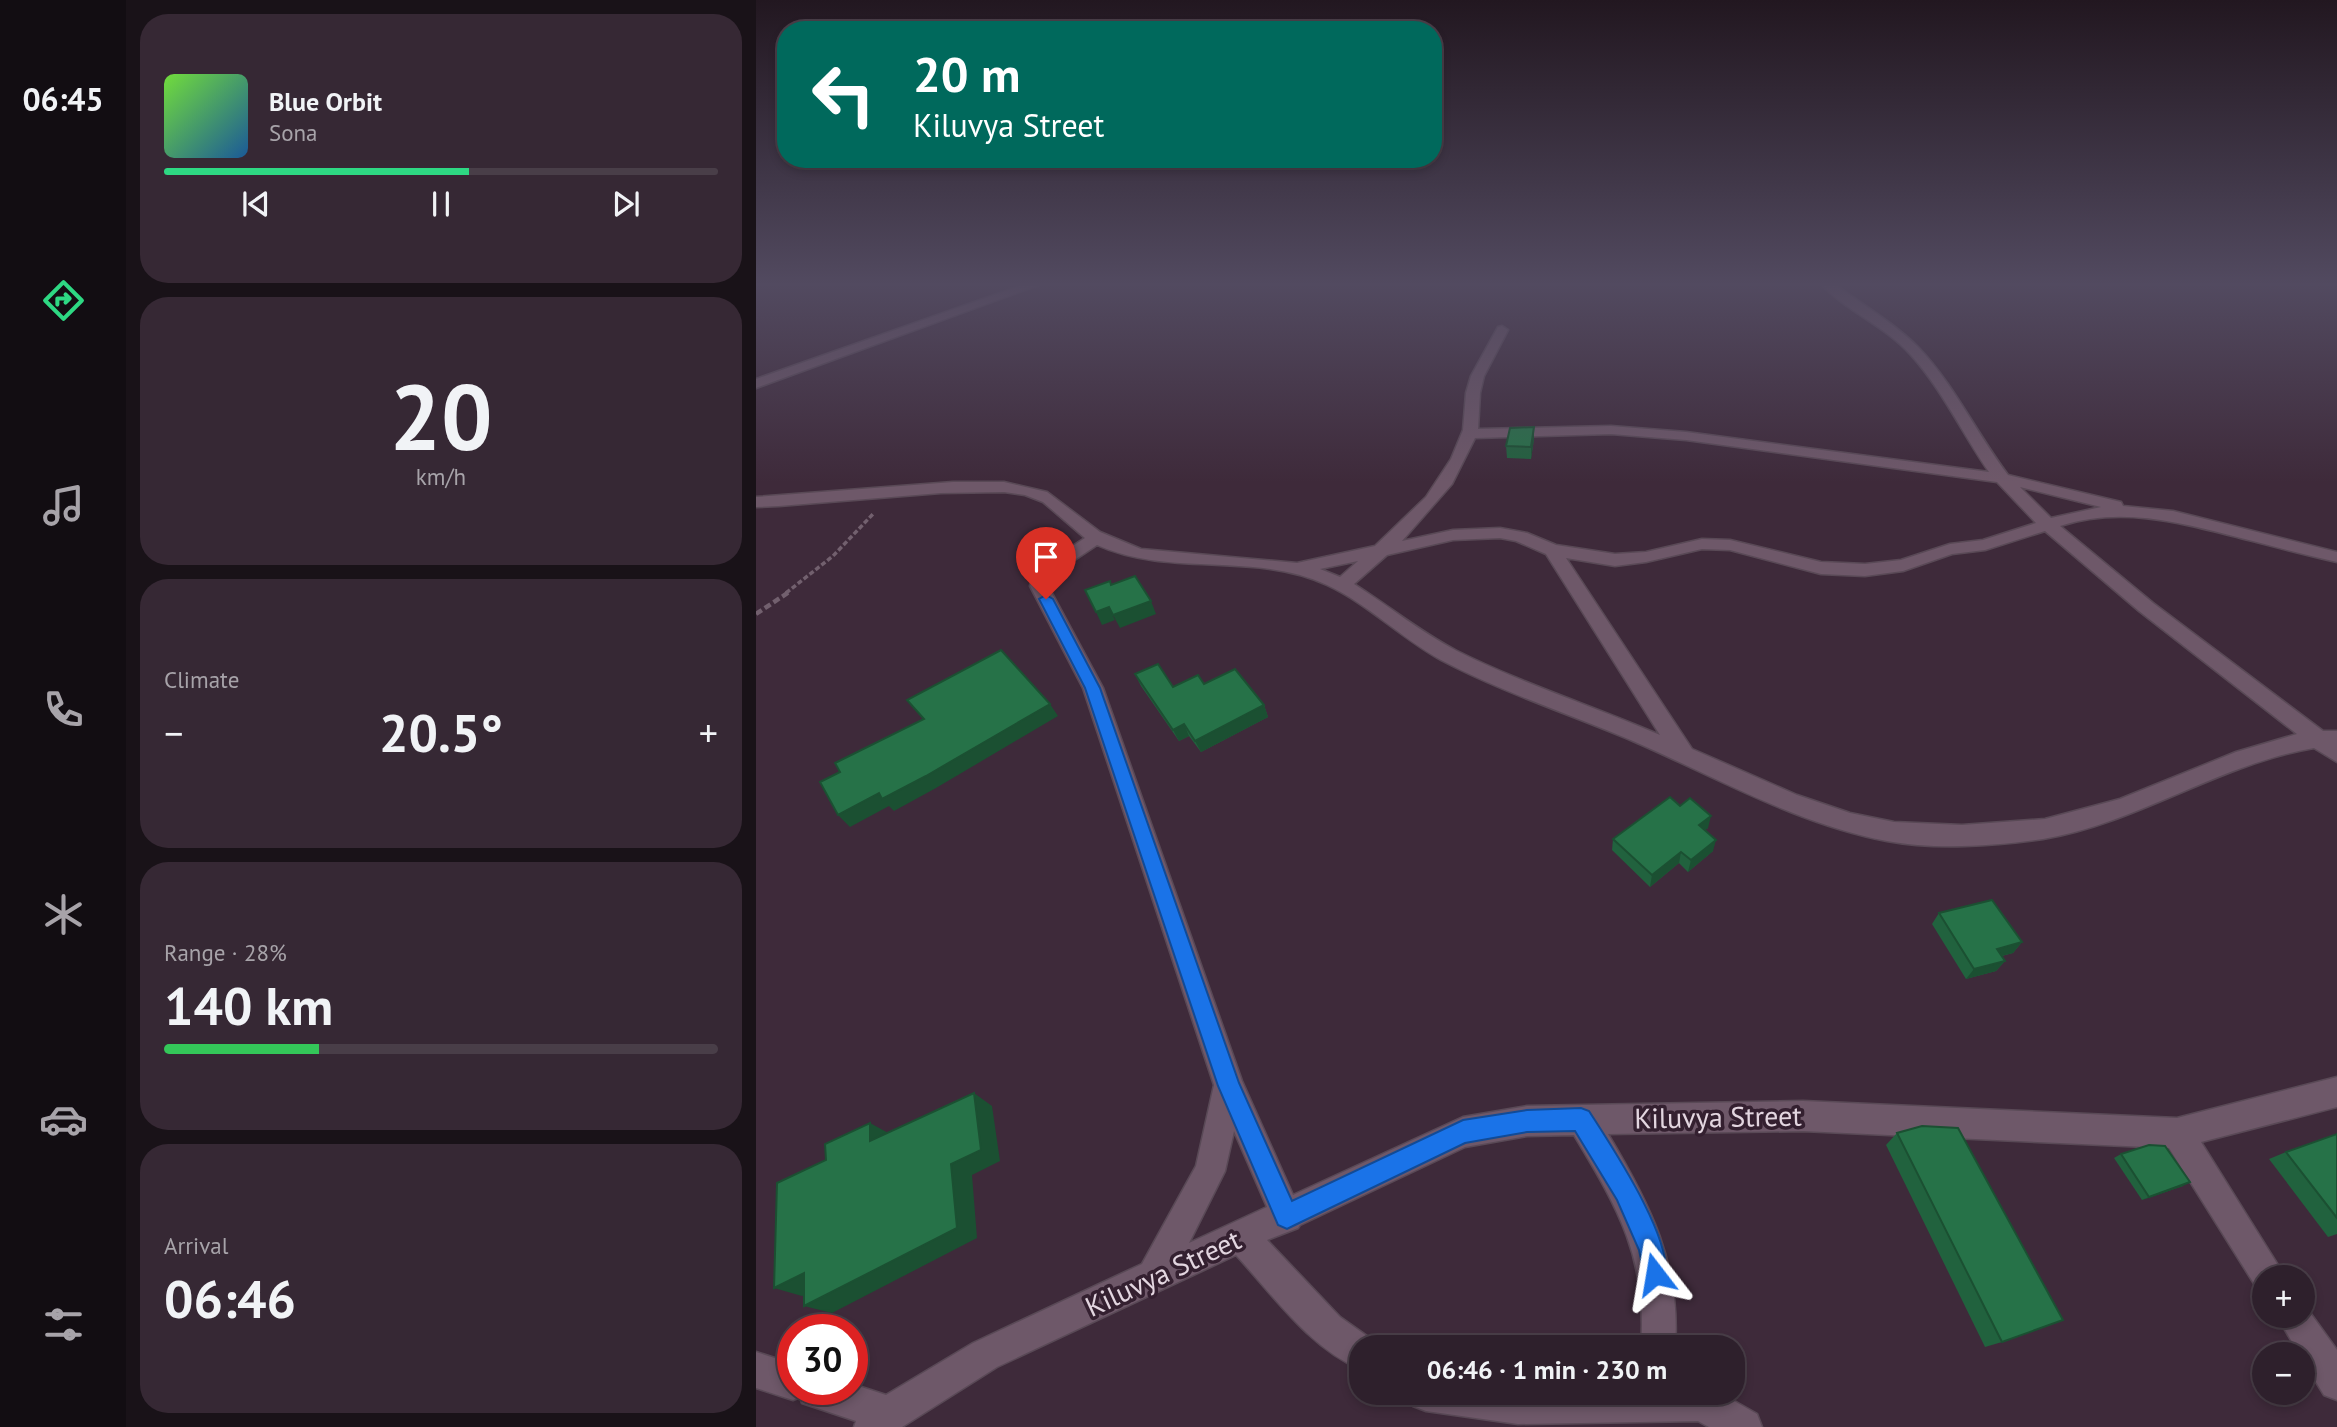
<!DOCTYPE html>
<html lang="en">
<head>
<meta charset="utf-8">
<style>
	body { margin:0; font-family:"PT Sans",sans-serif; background:#362834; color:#f1f3f6; height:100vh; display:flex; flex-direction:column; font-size:26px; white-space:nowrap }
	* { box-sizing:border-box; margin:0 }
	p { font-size:23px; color:#a7a3a9 }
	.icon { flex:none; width:38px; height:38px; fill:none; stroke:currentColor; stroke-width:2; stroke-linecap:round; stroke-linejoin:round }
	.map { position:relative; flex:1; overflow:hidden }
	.sheet { display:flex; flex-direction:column; gap:14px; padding:14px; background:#191218; width:630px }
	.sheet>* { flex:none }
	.guide { position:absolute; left:21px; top:21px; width:665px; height:147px; border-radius:28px; box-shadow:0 4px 10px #0003,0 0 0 2px #493e48; background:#00695c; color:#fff; overflow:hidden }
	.buttons { position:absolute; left:1496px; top:1265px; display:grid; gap:14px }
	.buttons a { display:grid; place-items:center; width:63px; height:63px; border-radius:50%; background:#2e202c; box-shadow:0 4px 10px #0003,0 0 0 2px #493e48; font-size:35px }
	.speed { position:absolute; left:21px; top:1314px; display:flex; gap:14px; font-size:35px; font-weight:700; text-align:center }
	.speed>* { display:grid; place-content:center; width:91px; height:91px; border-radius:50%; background:#2e202c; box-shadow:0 4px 10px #0003,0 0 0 2px #493e48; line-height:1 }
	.speed .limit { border:10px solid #d22; background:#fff; color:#111 }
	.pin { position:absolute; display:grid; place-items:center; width:60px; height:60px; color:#fff; margin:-72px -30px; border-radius:50% 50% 50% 0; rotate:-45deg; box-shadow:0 0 7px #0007 }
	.pin .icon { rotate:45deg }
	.me { position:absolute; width:77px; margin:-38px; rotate:346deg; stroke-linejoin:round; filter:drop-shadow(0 0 5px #0008) }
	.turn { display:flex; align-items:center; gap:24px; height:147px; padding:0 21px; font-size:32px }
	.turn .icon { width:91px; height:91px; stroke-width:2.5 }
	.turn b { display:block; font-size:49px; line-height:60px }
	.big { font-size:52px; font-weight:800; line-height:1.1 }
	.sheet .card { flex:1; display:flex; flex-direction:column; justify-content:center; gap:10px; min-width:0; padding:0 24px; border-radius:28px; background:#362834 }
	.sheet .dial { align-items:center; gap:0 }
	.dial b { font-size:91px; line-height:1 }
	.song { display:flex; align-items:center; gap:21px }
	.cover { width:84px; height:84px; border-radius:10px; background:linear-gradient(135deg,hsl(100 70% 55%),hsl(210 70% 35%)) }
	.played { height:7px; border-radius:4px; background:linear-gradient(90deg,#2ed883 55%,#493e48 55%) }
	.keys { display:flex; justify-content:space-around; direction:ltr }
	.heat { display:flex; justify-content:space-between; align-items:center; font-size:38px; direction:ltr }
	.charge { height:10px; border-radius:5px; background:linear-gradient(90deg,#34c759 28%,#493e48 0) }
	.trip { position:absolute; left:593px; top:1335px; width:396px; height:70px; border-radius:28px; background:#2e202c; box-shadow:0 4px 10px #0003,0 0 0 2px #493e48; font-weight:800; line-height:70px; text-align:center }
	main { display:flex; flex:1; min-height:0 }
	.menu { display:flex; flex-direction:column; width:126px; justify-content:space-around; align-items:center; background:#120d12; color:#a7a3a9 }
	.menu .icon { width:49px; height:49px }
	.menu .current { color:#2ed883 }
	.menu b { font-size:32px; color:#f1f3f6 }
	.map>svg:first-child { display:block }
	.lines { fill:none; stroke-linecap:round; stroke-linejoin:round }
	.street-casing { stroke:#594956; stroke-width:3 }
	.path-far1 { stroke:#72606e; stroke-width:3.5; stroke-dasharray:5 2.5; stroke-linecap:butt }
	.path { stroke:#72606e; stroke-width:4.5; stroke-dasharray:7 3.5; stroke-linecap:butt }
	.street { fill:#6e5869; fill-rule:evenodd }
	.wall { fill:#21623e }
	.shaded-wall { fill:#1b5032 }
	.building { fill:#267248; stroke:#1b5032; stroke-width:2 }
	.route { fill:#1a73e8; stroke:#114b97; stroke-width:2 }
	.labels { text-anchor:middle; stroke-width:7; stroke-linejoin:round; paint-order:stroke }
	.near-street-label { font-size:28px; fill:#e3d6e0; stroke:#342030 }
</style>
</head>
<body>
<main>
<nav class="menu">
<b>06:45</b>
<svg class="icon current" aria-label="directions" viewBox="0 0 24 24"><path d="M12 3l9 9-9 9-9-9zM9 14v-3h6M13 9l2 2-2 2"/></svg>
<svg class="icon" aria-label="music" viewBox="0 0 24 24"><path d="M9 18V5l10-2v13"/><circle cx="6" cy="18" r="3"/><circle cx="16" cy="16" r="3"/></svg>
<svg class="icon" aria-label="phone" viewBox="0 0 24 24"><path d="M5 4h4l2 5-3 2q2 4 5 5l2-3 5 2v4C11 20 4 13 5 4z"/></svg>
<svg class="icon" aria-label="climate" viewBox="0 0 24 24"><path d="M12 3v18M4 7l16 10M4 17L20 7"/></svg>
<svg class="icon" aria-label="car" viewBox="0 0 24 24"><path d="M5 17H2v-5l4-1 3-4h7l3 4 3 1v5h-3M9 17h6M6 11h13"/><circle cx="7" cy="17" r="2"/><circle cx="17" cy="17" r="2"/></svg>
<svg class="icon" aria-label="filters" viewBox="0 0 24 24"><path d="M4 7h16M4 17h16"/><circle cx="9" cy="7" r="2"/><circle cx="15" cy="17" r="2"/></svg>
</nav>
<section class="sheet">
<div class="card">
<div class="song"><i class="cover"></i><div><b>Blue Orbit</b><p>Sona</p></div></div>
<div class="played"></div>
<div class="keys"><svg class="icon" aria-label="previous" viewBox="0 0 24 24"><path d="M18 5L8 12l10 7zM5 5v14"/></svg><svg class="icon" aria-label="pause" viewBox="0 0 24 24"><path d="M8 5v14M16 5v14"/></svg><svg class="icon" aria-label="next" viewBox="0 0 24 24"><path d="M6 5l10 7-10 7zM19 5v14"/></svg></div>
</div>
<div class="card dial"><b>20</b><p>km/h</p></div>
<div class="card"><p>Climate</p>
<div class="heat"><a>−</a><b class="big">20.5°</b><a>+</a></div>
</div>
<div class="card"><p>Range · 28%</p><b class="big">140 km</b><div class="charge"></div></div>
<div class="card"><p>Arrival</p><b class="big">06:46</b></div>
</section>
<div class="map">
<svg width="1581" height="1427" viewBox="0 0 1581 1427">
	<rect width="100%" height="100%" fill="#3e2a3a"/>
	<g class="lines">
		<defs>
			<g id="street">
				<polygon points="272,283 288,283 0,388 0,379"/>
				<path d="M1064,283h13c27,20 61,40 85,64 35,36 59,87 90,128l113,27 2,4 50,5 164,41v10c-35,-8 -69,-17 -104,-26 -59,-15 -114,-29 -173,-10l93,77 170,128h14v31l-23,-14c-95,16 -176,75 -271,91 -47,7 -109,11 -156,2 -90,-17 -171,-64 -254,-100 -64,-27 -131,-49 -192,-81 -40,-22 -73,-56 -114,-75 -72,-34 -157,-7 -230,-40l-48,32 -1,9 55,102 139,393 51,114 170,-78 64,-11 276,-5 374,17 160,-41v30l-136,35 85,136h-22v14l-6,-2 -89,-142 -366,-17 -195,3c42,70 73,131 67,214h-34c7,-89 -23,-140 -67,-213l-47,1 -62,11 -165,78 -2,3 -31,12 73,77 34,24 3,7h-15v22c-52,-21 -89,-75 -126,-115l-239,112 -95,60h-48l2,-6 -54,-18 -2,-6 -7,3 -37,-12v-36l37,12v26h59v-6l34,11 87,-52 169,-79 54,-98 18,-81 -131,-397 -53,-102 4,-15 51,-33 -42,-36 -18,-7 -21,-3 -63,1 -162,13 -23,1v-10l197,-15h51l43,10 53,40 41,17 156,14 78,-17 51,-49 25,-38 12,-29 3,-37 5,-17 27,-49 4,-1 6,4 -24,46 -4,17 -2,36 133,-3 75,6 303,40c-27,-39 -47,-83 -79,-118 -25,-28 -64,-43 -90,-71zM855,434l75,6 311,42 39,41 -53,17 -33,4 -49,16 -36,4 -44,-2 -91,-22 -28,-1 -56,13 -31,2 -59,-9 -29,-12 -27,-5 -47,2 -51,11 50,-57 23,-46zM1264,487l81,20 -50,11zM1289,531l94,80 158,123 -61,18 -116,47 -75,20 -83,6 -68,-3 -44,-9 -53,-18 -105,-46 -126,-191 49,8 31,-4 56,-13 28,1 91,24 44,2 38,-5 49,-17 33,-4zM744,538l16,3 30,13 114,181c-67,-29 -137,-51 -203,-84 -37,-19 -68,-45 -103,-67l33,-29 66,-15zM602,561l-18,16 -20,-8zM478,1131l33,76 -78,36 36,-72z"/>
				<polygon points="1547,1303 1581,1350 1581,1400 1568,1395 1547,1361 1547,1354 1543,1354 1521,1316 1547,1316"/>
				<polygon points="652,1393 964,1393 1001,1414 1006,1427 953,1427 942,1421 762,1424 670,1411 657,1406"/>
			</g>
		</defs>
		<!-- street casing -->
		<use href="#street" class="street-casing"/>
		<!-- path-far1 -->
		<polyline class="path-far1" points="30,593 77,556 117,514"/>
		<!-- path -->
		<polyline class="path" points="0,614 33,592"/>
		<!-- street -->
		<use href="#street" class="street"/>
	</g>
	<!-- wall -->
	<g class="wall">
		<polygon points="778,427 778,439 775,459 751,458 750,446"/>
		<polygon points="379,674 417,687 448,684 508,705 512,717 445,752 433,736 423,741 385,686"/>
		<polygon points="952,828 949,830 957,851 932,872 923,863 894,887 856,850 857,839"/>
		<polygon points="1183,913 1266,942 1257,953 1246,956 1249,961 1240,971 1210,979 1176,924"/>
		<polygon points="1141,1133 1246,1342 1229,1347 1130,1145"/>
		<polygon points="1581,1134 1581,1234 1572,1237 1513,1159 1530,1152"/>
		<polygon points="1365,1154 1427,1186 1386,1200 1358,1158"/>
	</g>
	<!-- shaded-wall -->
	<g class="shaded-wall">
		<polygon points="778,427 778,439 775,459 775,447"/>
		<polygon points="395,601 400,614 364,628 357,615"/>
		<polygon points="353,607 359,620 346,625 340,612"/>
		<polygon points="294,704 302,716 180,788 138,811 133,806 94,827 82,815"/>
		<polygon points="508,705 512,717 445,752 439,741"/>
		<polygon points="428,724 433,736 423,741 417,730"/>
		<polygon points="955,816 952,828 940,837 943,825"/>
		<polygon points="960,840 957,851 932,872 935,860"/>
		<polygon points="925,852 923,863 894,887 896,875"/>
		<polygon points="1266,942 1257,953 1232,959 1241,949"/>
		<polygon points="1249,961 1240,971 1210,979 1218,969"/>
		<polygon points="218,1093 236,1106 244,1161 216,1175 221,1238 76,1313 48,1306 195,1164"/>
		<polygon points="114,1123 136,1135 114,1141"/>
		<polygon points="1434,1182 1427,1186 1386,1200 1393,1197"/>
		<polygon points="48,1273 75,1282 46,1296 18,1288"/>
	</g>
	<!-- building -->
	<g class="building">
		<polygon points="778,427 775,447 750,446 754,428"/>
		<polygon points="379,576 395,601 357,615 353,607 340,612 329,590 354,581 355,585"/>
		<polygon points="245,650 294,704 170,776 126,799 123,793 82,815 64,782 84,772 79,763 168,719 151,700"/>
		<polygon points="402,664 417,687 442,675 448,684 479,669 508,705 439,741 428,724 417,730 379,674"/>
		<polygon points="914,797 924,806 934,798 955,816 943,825 960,840 935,860 925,852 896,875 857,839"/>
		<polygon points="1236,900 1266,942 1241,949 1249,961 1218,969 1183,913"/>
		<polygon points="218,1093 225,1150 195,1164 201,1228 48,1306 48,1273 18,1288 21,1183 70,1160 69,1144 114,1123 114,1141"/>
		<polygon points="1166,1126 1202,1128 1307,1320 1246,1342 1141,1133"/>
		<polygon points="1581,1134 1581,1218 1530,1152"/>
		<polygon points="1393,1145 1409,1146 1434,1182 1393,1197 1365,1154"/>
	</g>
	<!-- sky -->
	<linearGradient id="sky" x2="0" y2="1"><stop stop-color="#221720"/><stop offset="0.59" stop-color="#524a60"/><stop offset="1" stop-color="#524a60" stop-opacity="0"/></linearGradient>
	<rect width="1581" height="482" fill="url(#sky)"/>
	<!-- route -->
	<path class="route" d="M290,595l7,4 47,89 139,395 53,118 171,-81 64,-10 54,-2 8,3c21,33 90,135 75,172l-9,3 -9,-3 -7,-33 -22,-50 -42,-69 -48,1 -62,11 -170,82 -8,4 -9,-4 -60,-139 -133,-398 -46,-89z"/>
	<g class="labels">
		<!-- near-street labels -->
		<g class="near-street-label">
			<text transform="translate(962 1117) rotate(-1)" y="10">Kiluvya Street</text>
			<text transform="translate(407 1273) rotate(-25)" y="10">Kiluvya Street</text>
		</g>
	</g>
</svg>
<div class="buttons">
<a>+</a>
<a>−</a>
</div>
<div class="speed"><div class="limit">30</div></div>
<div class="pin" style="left:290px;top:599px;background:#d93025"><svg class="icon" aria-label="arrive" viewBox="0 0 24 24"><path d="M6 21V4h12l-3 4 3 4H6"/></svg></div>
<svg class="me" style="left:899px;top:1274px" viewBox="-20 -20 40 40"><path d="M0-17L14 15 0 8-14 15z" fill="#1a73e8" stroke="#fff" stroke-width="4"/></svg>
<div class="trip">06:46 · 1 min · 230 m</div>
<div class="guide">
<div class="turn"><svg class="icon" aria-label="left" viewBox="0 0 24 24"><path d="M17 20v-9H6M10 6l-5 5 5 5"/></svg><div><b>20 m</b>Kiluvya Street</div></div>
</div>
</div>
</main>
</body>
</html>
